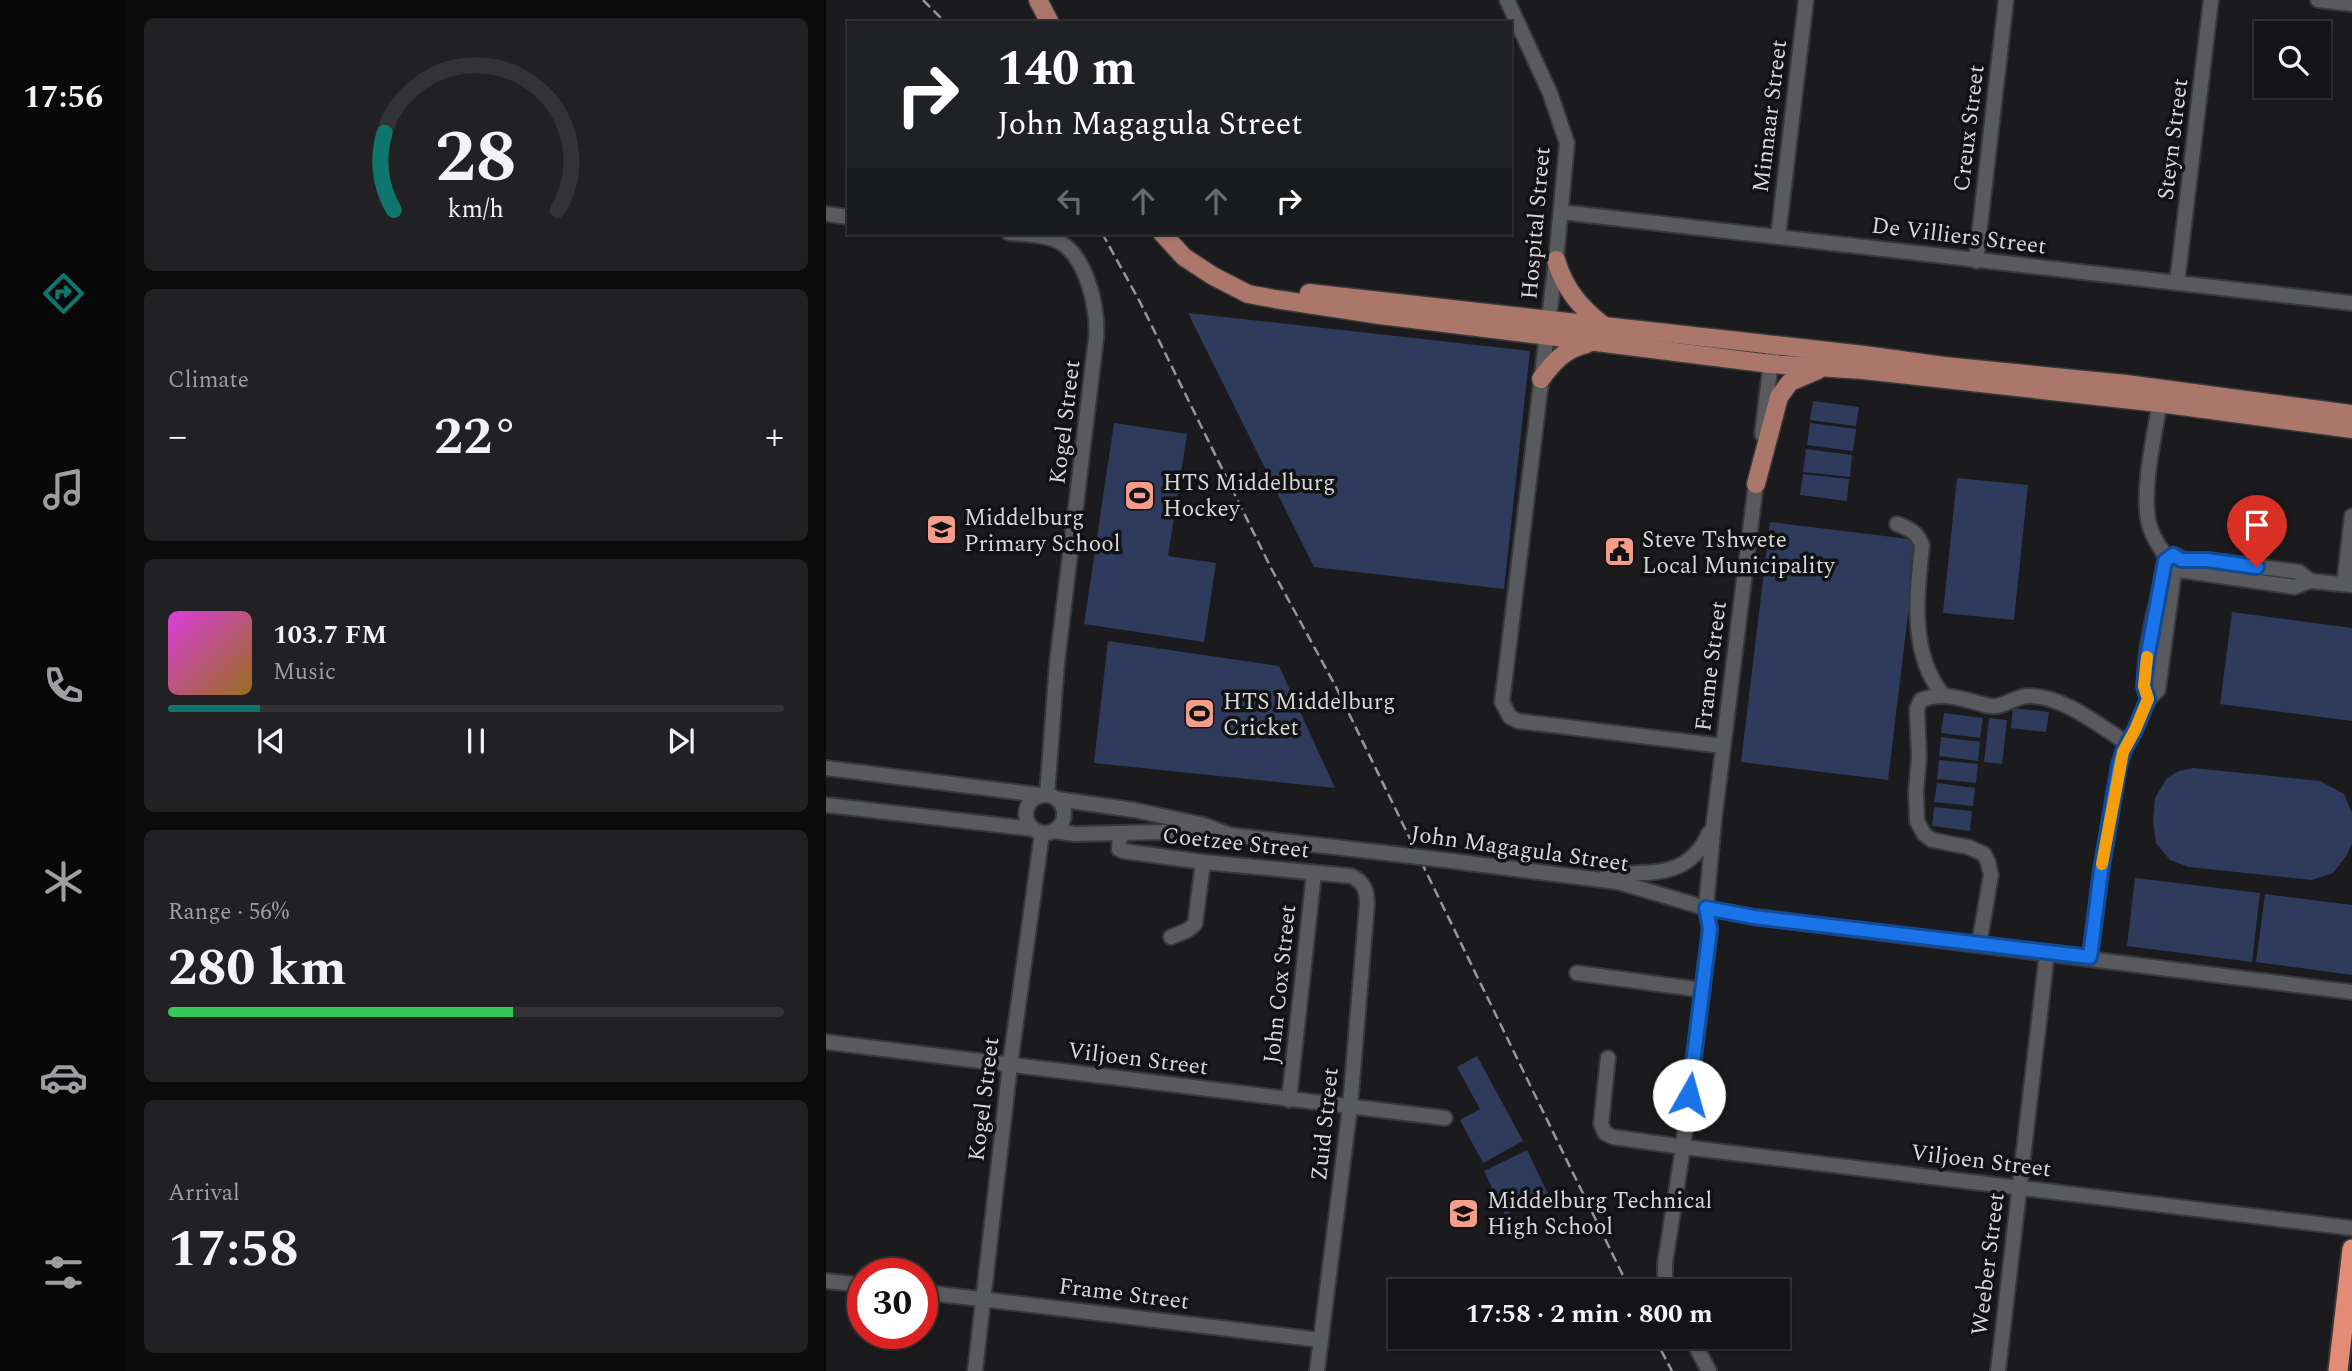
<!DOCTYPE html>
<html lang="en">
<head>
<meta charset="utf-8">
<style>
	body { margin:0; font-family:Spectral,serif; background:#212123; color:#f1f3f6; height:100vh; display:flex; flex-direction:column; font-size:26px; white-space:nowrap }
	* { box-sizing:border-box; margin:0 }
	p { font-size:23px; color:#9d9ea1 }
	.icon { flex:none; width:38px; height:38px; fill:none; stroke:currentColor; stroke-width:2; stroke-linecap:round; stroke-linejoin:round }
	.map { position:relative; flex:1; overflow:hidden }
	.drawer { display:flex; flex-direction:column; gap:18px; padding:18px; background:#0b0b0c; width:700px }
	.drawer>* { flex:none }
	.banner { position:absolute; left:21px; top:21px; width:665px; height:214px; border-radius:0px; box-shadow:0 2px 5px #0004,0 0 0 2px #333335; background:#202124; color:#fff; overflow:hidden }
	.tools { position:absolute; left:1428px; top:21px; display:grid; gap:14px }
	.tools a { display:grid; place-items:center; width:77px; height:77px; border-radius:0px; background:#141416; box-shadow:0 2px 5px #0004,0 0 0 2px #333335; font-size:35px }
	.speed { position:absolute; left:21px; top:1258px; display:flex; gap:14px; font-size:35px; font-weight:700; text-align:center }
	.speed>* { display:grid; place-content:center; width:91px; height:91px; border-radius:50%; background:#141416; box-shadow:0 2px 5px #0004,0 0 0 2px #333335; line-height:1 }
	.speed .limit { border:10px solid #d22; background:#fff; color:#111 }
	.pin { position:absolute; display:grid; place-items:center; width:60px; height:60px; color:#fff; margin:-72px -30px; border-radius:50% 50% 50% 0; rotate:-45deg; box-shadow:0 0 7px #0007 }
	.pin .icon { rotate:45deg }
	.me { position:absolute; width:77px; margin:-38px; rotate:7deg; stroke-linejoin:round; filter:drop-shadow(0 0 5px #0008) }
	.turn { display:flex; align-items:center; gap:24px; height:147px; padding:0 35px; font-size:32px }
	.turn .icon { width:91px; height:91px; stroke-width:2.5 }
	.turn b { display:block; font-size:49px; line-height:60px }
	.lanes { display:flex; align-items:center; height:66px; padding:0 35px; background:#0003; justify-content:center; gap:35px; direction:ltr }
	.lanes .off { opacity:.35 }
	.big { font-size:52px; font-weight:700; line-height:1.1 }
	.drawer .widget { flex:1; display:flex; flex-direction:column; justify-content:center; gap:10px; min-width:0; padding:0 24px; border-radius:10px; background:#212123 }
	.drawer .dial { align-items:center; gap:0 }
	.dial svg { height:182px; overflow:visible; fill:none; stroke:#333335; stroke-width:7; stroke-linecap:round; text-anchor:middle }
	.dial text { fill:#f1f3f6; stroke:none }
	.song { display:flex; align-items:center; gap:21px }
	.cover { width:84px; height:84px; border-radius:10px; background:linear-gradient(135deg,hsl(300 70% 55%),hsl(40 70% 35%)) }
	.played { height:7px; border-radius:4px; background:linear-gradient(90deg,#0f766e 15%,#333335 15%) }
	.keys { display:flex; justify-content:space-around; direction:ltr }
	.heat { display:flex; justify-content:space-between; align-items:center; font-size:38px; direction:ltr }
	.charge { height:10px; border-radius:5px; background:linear-gradient(90deg,#34c759 56%,#333335 0) }
	.trip { position:absolute; left:562px; top:1279px; width:402px; height:70px; border-radius:0px; background:#141416; box-shadow:0 2px 5px #0004,0 0 0 2px #333335; font-weight:700; line-height:70px; text-align:center }
	main { display:flex; flex:1; min-height:0 }
	.tab-bar { display:flex; flex-direction:column; width:126px; justify-content:space-around; align-items:center; background:#080809; color:#9d9ea1 }
	.tab-bar .icon { width:49px; height:49px }
	.tab-bar .active { color:#0f766e }
	.tab-bar b { font-size:32px; color:#f1f3f6 }
	.map>svg:first-child { display:block }
	.green { fill:#2f3b5d }
	.lines { fill:none; stroke-linecap:round; stroke-linejoin:round }
	.minor-casing { stroke:#38383a; stroke-width:18 }
	.major-casing { stroke:#38383a; stroke-width:21 }
	.highway-casing { stroke:#38383a; stroke-width:23 }
	.minor { stroke:#595a5d; stroke-width:14 }
	.major { stroke:#ac776b; stroke-width:18 }
	.highway { stroke:#e38b75; stroke-width:19 }
	.rail { stroke:#969799; stroke-width:2.5; stroke-dasharray:10 5; stroke-linecap:butt }
	.minor-bridge-casing { stroke:#38383a; stroke-width:18; stroke-linecap:butt }
	.minor-bridge { stroke:#595a5d; stroke-width:14 }
	.route-casing { stroke:#114b97; stroke-width:18 }
	.route { stroke:#1a73e8; stroke-width:12 }
	.slow { stroke:#f59e0b; stroke-width:12 }
	.labels { text-anchor:middle; stroke-width:7; stroke-linejoin:round; paint-order:stroke }
	.street-label { font-size:23px; fill:#d7d8d9; stroke:#121214 }
	.poi-label { font-size:23px; fill:#d7d8d9; stroke:#121214; text-anchor:start }
</style>
</head>
<body>
<main>
<nav class="tab-bar">
<b>17:56</b>
<svg class="icon active" aria-label="directions" viewBox="0 0 24 24"><path d="M12 3l9 9-9 9-9-9zM9 14v-3h6M13 9l2 2-2 2"/></svg>
<svg class="icon" aria-label="music" viewBox="0 0 24 24"><path d="M9 18V5l10-2v13"/><circle cx="6" cy="18" r="3"/><circle cx="16" cy="16" r="3"/></svg>
<svg class="icon" aria-label="phone" viewBox="0 0 24 24"><path d="M5 4h4l2 5-3 2q2 4 5 5l2-3 5 2v4C11 20 4 13 5 4z"/></svg>
<svg class="icon" aria-label="climate" viewBox="0 0 24 24"><path d="M12 3v18M4 7l16 10M4 17L20 7"/></svg>
<svg class="icon" aria-label="car" viewBox="0 0 24 24"><path d="M5 17H2v-5l4-1 3-4h7l3 4 3 1v5h-3M9 17h6M6 11h13"/><circle cx="7" cy="17" r="2"/><circle cx="17" cy="17" r="2"/></svg>
<svg class="icon" aria-label="filters" viewBox="0 0 24 24"><path d="M4 7h16M4 17h16"/><circle cx="9" cy="7" r="2"/><circle cx="15" cy="17" r="2"/></svg>
</nav>
<section class="drawer">
<div class="widget dial"><svg viewBox="0 0 100 80">
<path d="M14 69A42 42 0 1 1 86 69"/>
<path d="M14 69A42 42 0 0 1 10 35" stroke="#0f766e"/>
<text x="50" y="56" font-size="32" font-weight="700">28</text>
<text x="50" y="72" font-size="11">km/h</text>
</svg></div>
<div class="widget"><p>Climate</p>
<div class="heat"><a>−</a><b class="big">22°</b><a>+</a></div>
</div>
<div class="widget">
<div class="song"><i class="cover"></i><div><b>103.7 FM</b><p>Music</p></div></div>
<div class="played"></div>
<div class="keys"><svg class="icon" aria-label="previous" viewBox="0 0 24 24"><path d="M18 5L8 12l10 7zM5 5v14"/></svg><svg class="icon" aria-label="pause" viewBox="0 0 24 24"><path d="M8 5v14M16 5v14"/></svg><svg class="icon" aria-label="next" viewBox="0 0 24 24"><path d="M6 5l10 7-10 7zM19 5v14"/></svg></div>
</div>
<div class="widget"><p>Range · 56%</p><b class="big">280 km</b><div class="charge"></div></div>
<div class="widget"><p>Arrival</p><b class="big">17:58</b></div>
</section>
<div class="map">
<svg width="1526" height="1371" viewBox="0 0 1526 1371">
	<rect width="100%" height="100%" fill="#1b1b1e"/>
	<!-- green -->
	<g class="green">
		<polygon points="362,313 704,351 678,589 488,567"/>
		<polygon points="987,401 1033,407 1030,426 984,420"/>
		<polygon points="288,423 361,434 342,556 390,563 378,642 258,624"/>
		<polygon points="984,423 1030,429 1027,451 981,445"/>
		<polygon points="980,449 1026,455 1024,477 977,472"/>
		<polygon points="977,474 1023,479 1021,501 974,495"/>
		<polygon points="1131,478 1202,485 1188,620 1117,613"/>
		<polygon points="944,522 1091,540 1062,780 915,762"/>
		<polygon points="1406,612 1526,628 1526,721 1394,704"/>
		<polygon points="282,641 453,666 509,788 268,763"/>
		<polygon points="1187,708 1223,712 1220,732 1185,728"/>
		<polygon points="1118,713 1157,718 1154,738 1115,733"/>
		<polygon points="1163,718 1181,720 1176,764 1158,762"/>
		<polygon points="1115,737 1154,742 1152,761 1113,756"/>
		<polygon points="1113,760 1152,764 1150,783 1111,779"/>
		<polygon points="1367,768 1494,781 1518,794 1526,813 1526,843 1521,855 1507,873 1486,880 1363,867 1344,860 1330,843 1327,821 1329,798 1341,778 1353,771"/>
		<polygon points="1111,783 1149,788 1147,806 1108,802"/>
		<polygon points="1108,807 1146,811 1144,831 1106,826"/>
		<polygon points="1309,878 1434,893 1426,962 1301,946"/>
		<polygon points="1439,894 1526,905 1526,975 1430,962"/>
		<polygon points="651,1056 697,1141 657,1163 634,1120 654,1109 631,1067"/>
		<polygon points="701,1150 722,1194 679,1215 658,1171"/>
	</g>
	<g class="lines">
		<defs>
			<g id="minor">
				<polyline points="681,0 724,93 741,143 730,260 676,702 684,717 692,721 897,746"/>
				<polyline points="1492,0 1526,4"/>
				<polyline points="735,212 1526,303"/>
				<polyline points="0,214 23,217"/>
				<path d="M183,233c14,1 30,1 44,6 33,11 46,70 43,100l-39,324 -10,132"/>
				<polyline points="952,237 980,0"/>
				<polyline points="1150,261 1180,0"/>
				<polyline points="1351,283 1385,0"/>
				<path d="M1335,394c-5,36 -19,90 -13,125 2,14 11,27 19,39"/>
				<polyline points="936,434 946,354"/>
				<path d="M1071,524c13,5 20,8 25,21 -5,51 -13,108 21,150"/>
				<polyline points="1355,560 1381,560 1473,572 1484,581"/>
				<polyline points="1353,570 1469,587 1484,581 1526,585"/>
				<polyline points="1518,584 1526,516"/>
				<path d="M1322,699c-10,-34 9,-96 18,-132"/>
				<polyline points="0,768 214,795"/>
				<circle cx="219" cy="814" r="19"/>
				<polyline points="231,799 308,810 378,825 404,835 569,854"/>
				<polyline points="0,805 207,829"/>
				<polyline points="228,831 249,834 338,832 396,835"/>
				<path d="M294,833l-1,16 4,2 80,11 148,14c13,6 16,14 16,28l-17,202 -33,265"/>
				<polyline points="618,860 792,882 880,908 928,917 1526,992"/>
				<path d="M781,874c43,-2 82,5 102,-41"/>
				<polyline points="345,937 362,930 369,924 377,862"/>
				<path d="M1153,944l12,-69 -3,-13 -4,-8 -16,-7 -36,-7 -8,-6 -7,-13 -1,-30 3,-33 -2,-49 4,-9c25,-10 45,1 69,6 15,2 25,-11 40,-10 35,1 68,29 97,47"/>
				<polyline points="1264,958 1275,871 1293,766 1297,752 1309,730 1322,699 1332,690 1348,572 1353,570 1356,563 1353,557 1347,555 1341,558 1339,564 1342,570 1348,572"/>
				<polyline points="751,973 877,990"/>
				<polyline points="0,1042 619,1118"/>
				<polyline points="782,1058 775,1124 779,1133 787,1137 857,1147 1526,1228"/>
				<polyline points="463,1100 488,873"/>
				<polyline points="0,1281 37,1285"/>
				<polyline points="96,1292 495,1340"/>
				<polyline points="843,1292 839,1281 839,1263 857,1147 884,929 880,908 888,821 931,475"/>
				<polyline points="865,1337 883,1371"/>
				<polyline points="149,1371 184,1065 216,833"/>
				<polyline points="1172,1371 1221,953"/>
			</g>
			<g id="major">
				<polyline points="212,0 224,23"/>
				<polyline points="336,233 358,257 387,276 422,294 449,299 554,315 945,364 1037,370 1333,403 1526,429"/>
				<path d="M730,260c9,30 24,47 48,66"/>
				<polyline points="483,293 1038,355 1118,366 1300,384 1526,414"/>
				<path d="M715,379c13,-18 24,-30 46,-35"/>
				<polyline points="930,484 953,397 964,382 992,370"/>
			</g>
			<polyline id="highway" points="1512,1371 1526,1249"/>
		</defs>
		<!-- minor casing -->
		<use href="#minor" class="minor-casing"/>
		<!-- major casing -->
		<use href="#major" class="major-casing"/>
		<!-- highway casing -->
		<use href="#highway" class="highway-casing"/>
		<!-- minor -->
		<use href="#minor" class="minor"/>
		<!-- major -->
		<use href="#major" class="major"/>
		<!-- highway -->
		<use href="#highway" class="highway"/>
		<!-- rail -->
		<g class="rail">
			<polyline points="97,0 120,23"/>
			<polyline points="276,233 314,302 445,568 510,687 805,1292"/>
			<polyline points="828,1337 846,1371"/>
		</g>
		<defs>
			<polyline id="minor-bridge" points="569,854 618,860"/>
		</defs>
		<!-- minor-bridge casing -->
		<use href="#minor-bridge" class="minor-bridge-casing"/>
		<!-- minor-bridge -->
		<use href="#minor-bridge" class="minor-bridge"/>
	</g>
	<g class="lines">
		<defs>
			<polyline id="route" points="863,1095 884,929 880,908 928,917 1264,957 1275,871 1293,766 1297,752 1309,730 1322,699 1318,686 1321,659 1339,561 1347,555 1355,560 1381,560 1431,567"/>
		</defs>
		<!-- route casing -->
		<use href="#route" class="route-casing"/>
		<!-- route -->
		<use href="#route" class="route"/>
		<!-- slow -->
		<polyline class="slow" points="1276,864 1297,752 1309,730 1322,699 1318,686 1321,657"/>
	</g>
	<!-- icons -->
	<defs>
		<symbol id="stadium-square" viewBox="-11 -11 22 22"><rect x="-9" y="-9" width="18" height="18" rx="4" fill="#f49e89" stroke="#121214"/><path d="M0-5a6.5 5 0 1 0 0 10a6.5 5 0 1 0 0-10ZM-3.5-1.8h7v3.6h-7Z" fill="#111"/></symbol>
		<symbol id="school-square" viewBox="-11 -11 22 22"><rect x="-9" y="-9" width="18" height="18" rx="4" fill="#f49e89" stroke="#121214"/><path d="M0-5L7-2L0 1L-7-2ZM-4 1L0 2.5L4 1V4Q0 6-4 4Z" fill="#111"/></symbol>
		<symbol id="civic-square" viewBox="-11 -11 22 22"><rect x="-9" y="-9" width="18" height="18" rx="4" fill="#f49e89" stroke="#121214"/><path d="M-.6-6.5H3V-4.5H.6V-3L4-1V1h2V6H-6V1h2V-1L-.6-3ZM-1.2 2.5V6h2.4V2.5Z" fill="#111"/></symbol>
	</defs>
	<g fill-rule="evenodd">
		<use href="#stadium-square" x="296" y="478" width="35" height="35"/>
		<use href="#school-square" x="98" y="512" width="35" height="35"/>
		<use href="#civic-square" x="776" y="534" width="35" height="35"/>
		<use href="#stadium-square" x="356" y="696" width="35" height="35"/>
		<use href="#school-square" x="620" y="1196" width="35" height="35"/>
	</g>
	<g class="labels">
		<!-- street labels -->
		<g class="street-label">
			<text transform="translate(943 116) rotate(-83)" y="8">Minnaar Street</text>
			<text transform="translate(1142 128) rotate(-83)" y="8">Creux Street</text>
			<text transform="translate(1346 139) rotate(-83)" y="8">Steyn Street</text>
			<text transform="translate(709 223) rotate(-85)" y="8">Hospital Street</text>
			<text transform="translate(1133 235) rotate(7)" y="8">De Villiers Street</text>
			<text transform="translate(238 422) rotate(-83)" y="8">Kogel Street</text>
			<text transform="translate(884 666) rotate(-83)" y="8">Frame Street</text>
			<text transform="translate(410 842) rotate(6)" y="8">Coetzee Street</text>
			<text transform="translate(694 848) rotate(8)" y="8">John Magagula Street</text>
			<text transform="translate(453 984) rotate(-84)" y="8">John Cox Street</text>
			<text transform="translate(312 1058) rotate(7)" y="8">Viljoen Street</text>
			<text transform="translate(157 1099) rotate(-83)" y="8">Kogel Street</text>
			<text transform="translate(498 1124) rotate(-84)" y="8">Zuid Street</text>
			<text transform="translate(1155 1160) rotate(7)" y="8">Viljoen Street</text>
			<text transform="translate(1161 1264) rotate(-83)" y="8">Weeber Street</text>
			<text transform="translate(298 1293) rotate(7)" y="8">Frame Street</text>
		</g>
		<!-- poi labels -->
		<g class="poi-label">
			<text x="337" y="490">HTS Middelburg<tspan x="337" dy="26">Hockey</tspan></text>
			<text x="138" y="525">Middelburg<tspan x="138" dy="26">Primary School</tspan></text>
			<text x="816" y="547">Steve Tshwete<tspan x="816" dy="26">Local Municipality</tspan></text>
			<text x="397" y="709">HTS Middelburg<tspan x="397" dy="26">Cricket</tspan></text>
			<text x="661" y="1208">Middelburg Technical<tspan x="661" dy="26">High School</tspan></text>
		</g>
	</g>
</svg>
<div class="tools">
<a><svg class="icon" aria-label="search" viewBox="0 0 24 24"><circle cx="10" cy="10" r="6"/><path d="M15 15l6 6"/></svg></a>
</div>
<div class="speed"><div class="limit">30</div></div>
<div class="pin" style="left:1431px;top:567px;background:#d93025"><svg class="icon" aria-label="arrive" viewBox="0 0 24 24"><path d="M6 21V4h12l-3 4 3 4H6"/></svg></div>
<svg class="me" style="left:863px;top:1095px" viewBox="-20 -20 40 40"><circle r="19" fill="#fff"/><path d="M0-13L10 11 0 6-10 11z" fill="#1a73e8"/></svg>
<div class="trip">17:58 · 2 min · 800 m</div>
<div class="banner">
<div class="turn"><svg class="icon" aria-label="right" viewBox="0 0 24 24"><path d="M7 20v-9h11M14 6l5 5-5 5"/></svg><div><b>140 m</b>John Magagula Street</div></div>
<div class="lanes"><svg class="icon off" aria-label="left" viewBox="0 0 24 24"><path d="M17 20v-9H6M10 6l-5 5 5 5"/></svg><svg class="icon off" aria-label="ahead" viewBox="0 0 24 24"><path d="M12 20V5M6 11l6-6 6 6"/></svg><svg class="icon off" aria-label="ahead" viewBox="0 0 24 24"><path d="M12 20V5M6 11l6-6 6 6"/></svg><svg class="icon" aria-label="right" viewBox="0 0 24 24"><path d="M7 20v-9h11M14 6l5 5-5 5"/></svg></div>
</div>
</div>
</main>
</body>
</html>
